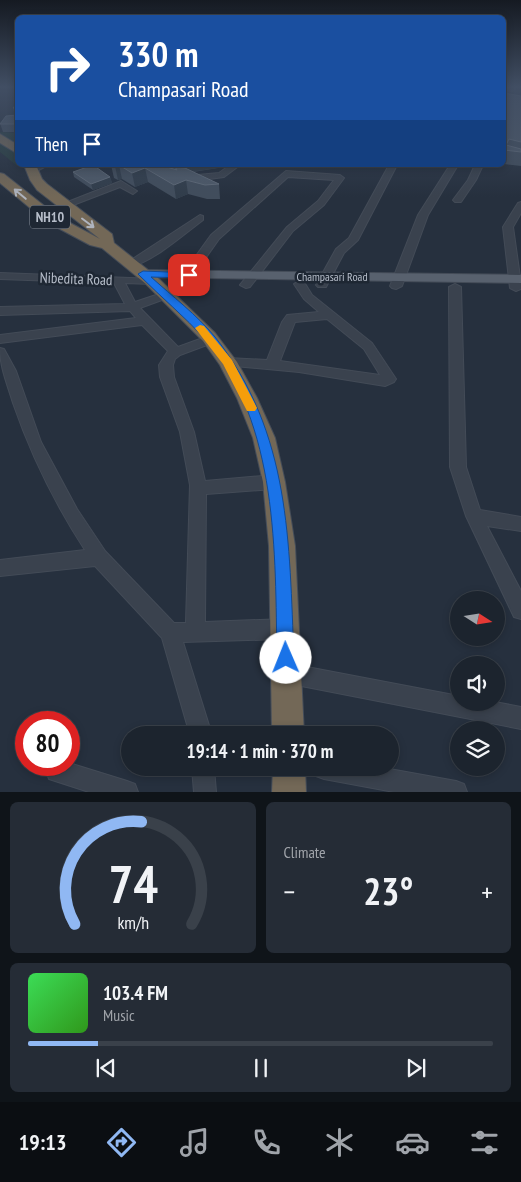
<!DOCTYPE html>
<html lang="en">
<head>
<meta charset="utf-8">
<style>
	body { margin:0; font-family:"PT Sans Narrow",sans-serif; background:#252c36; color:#f1f3f6; height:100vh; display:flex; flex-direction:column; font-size:19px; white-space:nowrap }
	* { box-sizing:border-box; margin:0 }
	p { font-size:16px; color:#a0a4aa }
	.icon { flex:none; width:28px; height:28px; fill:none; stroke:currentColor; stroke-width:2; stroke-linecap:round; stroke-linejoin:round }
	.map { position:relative; height:792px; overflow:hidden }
	.side { display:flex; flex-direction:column; gap:10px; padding:10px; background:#0f1419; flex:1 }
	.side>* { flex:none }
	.banner { position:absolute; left:15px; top:15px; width:491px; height:152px; border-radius:8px; box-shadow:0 2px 8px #0003,0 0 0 1px #3a414a; background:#1a4fa0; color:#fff; overflow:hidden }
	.needle { width:32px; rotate:102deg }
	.buttons { position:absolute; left:450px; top:591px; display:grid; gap:10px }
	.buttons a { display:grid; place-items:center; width:55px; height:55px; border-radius:50%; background:#1c242e; box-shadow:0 2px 8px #0003,0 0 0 1px #3a414a; font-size:25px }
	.speed { position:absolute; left:15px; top:711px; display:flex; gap:10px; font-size:25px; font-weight:700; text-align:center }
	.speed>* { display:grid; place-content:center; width:65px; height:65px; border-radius:50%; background:#1c242e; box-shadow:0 2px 8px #0003,0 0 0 1px #3a414a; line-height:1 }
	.speed .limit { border:8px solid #d22; background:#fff; color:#111 }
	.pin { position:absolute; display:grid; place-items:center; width:42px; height:42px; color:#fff; margin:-21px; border-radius:10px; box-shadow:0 2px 8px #0006 }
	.me { position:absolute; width:55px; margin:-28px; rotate:359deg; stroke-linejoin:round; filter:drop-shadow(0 0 4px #0008) }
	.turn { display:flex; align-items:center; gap:18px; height:105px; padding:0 20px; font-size:22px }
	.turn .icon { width:65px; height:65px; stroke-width:2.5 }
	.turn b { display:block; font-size:35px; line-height:42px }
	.then { display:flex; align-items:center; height:48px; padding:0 20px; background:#0003; gap:10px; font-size:19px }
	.big { font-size:38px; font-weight:800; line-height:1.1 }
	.side .tile { flex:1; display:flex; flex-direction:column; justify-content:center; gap:8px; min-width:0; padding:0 18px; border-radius:8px; background:#252c36 }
	.side .dial { align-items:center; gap:0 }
	.dial svg { height:130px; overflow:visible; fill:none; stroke:#3a414a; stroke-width:7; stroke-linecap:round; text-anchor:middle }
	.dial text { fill:#f1f3f6; stroke:none }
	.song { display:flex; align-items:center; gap:15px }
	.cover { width:60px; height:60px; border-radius:8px; background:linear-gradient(135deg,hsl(130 70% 55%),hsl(110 70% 35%)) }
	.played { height:5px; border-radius:2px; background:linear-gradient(90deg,#90b8f3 15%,#3a414a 15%) }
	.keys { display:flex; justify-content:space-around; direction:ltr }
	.heat { display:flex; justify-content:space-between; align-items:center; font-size:28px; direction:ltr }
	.side .tiles { flex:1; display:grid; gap:10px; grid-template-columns:1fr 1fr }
	.tile:last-child { grid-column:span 2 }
	.trip { position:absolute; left:121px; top:726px; width:278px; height:50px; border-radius:25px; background:#1c242e; box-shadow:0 2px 8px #0003,0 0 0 1px #3a414a; font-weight:800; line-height:50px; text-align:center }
	.tabs { display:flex; height:80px; justify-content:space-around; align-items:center; background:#0b0e12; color:#a0a4aa }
	.tabs .icon { width:35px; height:35px }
	.tabs .on { color:#90b8f3 }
	.tabs b { font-size:22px; color:#f1f3f6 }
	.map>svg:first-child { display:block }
	.green { fill:#283d3f }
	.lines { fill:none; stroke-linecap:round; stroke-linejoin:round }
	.minor-casing { stroke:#434b57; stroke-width:2 }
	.major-casing { stroke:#434b57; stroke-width:2 }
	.highway-casing { stroke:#454d59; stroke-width:2 }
	.minor { fill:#3a424e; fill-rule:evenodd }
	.major { fill:#58616e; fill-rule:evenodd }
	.highway { fill:#736857; fill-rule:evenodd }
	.wall { fill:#414d5c }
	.shaded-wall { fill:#313d4b }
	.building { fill:#4d5968; stroke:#5e6977 }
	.oneway { stroke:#afb4be }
	.route { fill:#1a73e8; stroke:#114b97 }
	.slow { fill:#f59e0b }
	.labels { text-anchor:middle; stroke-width:5; stroke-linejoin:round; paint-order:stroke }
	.far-street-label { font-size:12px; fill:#b6bdc9; stroke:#1e2733 }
	.shield { fill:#1e2733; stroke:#88909c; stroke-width:1 }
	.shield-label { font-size:14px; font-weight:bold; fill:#b6bdc9 }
	.street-label { font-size:15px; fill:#b6bdc9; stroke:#1e2733 }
</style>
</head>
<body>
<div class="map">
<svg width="521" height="792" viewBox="0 0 521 792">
	<rect width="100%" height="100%" fill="#26303e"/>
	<!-- green -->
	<polygon class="green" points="0,132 17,133 18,165 27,165 16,165 0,152"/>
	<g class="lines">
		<defs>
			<g id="minor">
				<polygon points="504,86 515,89 512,91 504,90"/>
				<polygon points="37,165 48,165 35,172 29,172 29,168"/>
				<polygon points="230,165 240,165 224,177 187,182 183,179 187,176 219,173"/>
				<polygon points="389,165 397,165 358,240 344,253 326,287 318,287 316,285 336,249 349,238"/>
				<polygon points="450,165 458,165 428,215 402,286 396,289 392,288 390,286 418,215"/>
				<polygon points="475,165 483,165 476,180 461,202 455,202 453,200 468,180"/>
				<polygon points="286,171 340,175 344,178 324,205 293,231 250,287 246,288 240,285 287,227 318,201 334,180 288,177 219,239 188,283 180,283 178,281 211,235"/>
				<polygon points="121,181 137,191 133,194 120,187 68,207 65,208 60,205"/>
				<polygon points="521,202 521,213 513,227 521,284 521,289 516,291 510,288 503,227 518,203"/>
				<path d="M200,215l3,1v4c-20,15 -49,41 -73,47l-5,-3z"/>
				<path d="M0,273l156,6 2,2 -6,3 -27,-1 10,19 27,-9h8l2,2 -2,2 -30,11 38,39 33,-12 6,4 -2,3 -35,13 -5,4 -2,6 1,12 20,55 11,49 69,-6 6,2 2,5 -2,5 -6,2 -68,5 -1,128 80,-3 7,3 3,7 -3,7 -7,3 -102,3 29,93h-22l-28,-97 -67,-72 -95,10v-16l85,-10c-30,-46 -54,-95 -72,-147 -6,-20 -13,-35 -13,-55l4,1 12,22 25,71 36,67 28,42 69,72h12l4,-138 -10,-53 -20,-55 -1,-12 9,-14 -26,-26 -142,18v-8l136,-17 -6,-7 -130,4v-8l125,-3 -11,-21 -114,-4z"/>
				<path d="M300,281l4,1 8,13 60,48 24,36 -2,3 -9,4 -86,-14 -76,-7 -1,-3 1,-3 5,-1 39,2 15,-38 5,-7 32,-3 -15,-13 -10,-15zM327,319l37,30 16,26 -100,-14 15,-39z"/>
				<polygon points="455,284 461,287 466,467 480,510 521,517 521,531 487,526 521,591 521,619 514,617 466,516 450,467 449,287"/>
				<polygon points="286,663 459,696 459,702 495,702 521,707 521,729 286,683 279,680 276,673 279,666"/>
				<polygon points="69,763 127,781 135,784 138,792 89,792 49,779 46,771 48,765 69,765"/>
				<polygon points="192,768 214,768 216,792 194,792"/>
				<polygon points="313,768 384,768 456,781 464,784 467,792 394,792 324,779 316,776"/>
			</g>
			<polygon id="major" points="143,270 521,275 521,283 138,277 136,274"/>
			<g id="highway">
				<polygon points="0,134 18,145 18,154 0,143"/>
				<polygon points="24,165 36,165 42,179 47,184 112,234 114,243 158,278 215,333 237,362 257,398 275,438 285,482 295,546 304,735 272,735 269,546 263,482 253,438 237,398 220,365 203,341 146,284 102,248 90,245 47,222 0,183 0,173 4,174 57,216 100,239 37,190 30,180"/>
				<polygon points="273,768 305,768 306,792 272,792"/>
			</g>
		</defs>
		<!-- minor casing -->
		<use href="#minor" class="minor-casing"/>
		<!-- major casing -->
		<use href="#major" class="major-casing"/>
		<!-- highway casing -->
		<use href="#highway" class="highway-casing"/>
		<!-- minor -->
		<use href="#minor" class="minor"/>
		<!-- major -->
		<use href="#major" class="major"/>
		<!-- highway -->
		<use href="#highway" class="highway"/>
	</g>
	<!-- wall -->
	<g class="wall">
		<polygon points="504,93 521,96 521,166 504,164"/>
		<polygon points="18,102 18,132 3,132 0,123 15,115 13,108"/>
		<polygon points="111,165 160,165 170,168 168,165 217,165 218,168 193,172 219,184 220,199 207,199 188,194 176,199 148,182 135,187 122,179 118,180 114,178"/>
		<polygon points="73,172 110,177 112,183 93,190 74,177"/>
	</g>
	<!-- shaded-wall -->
	<g class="shaded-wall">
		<polygon points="119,165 122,179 118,180 115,166"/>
		<polygon points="182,165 217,165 218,168 183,173"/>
		<polygon points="145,168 148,182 135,187 132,173"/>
		<polygon points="110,177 112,183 93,190 91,184"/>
		<polygon points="186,180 188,194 176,199 174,185"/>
	</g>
	<!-- building -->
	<g class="building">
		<polygon points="504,93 521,96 521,142 509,139 506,145 521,149 521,152 504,150"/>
		<polygon points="18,102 18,124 0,124 6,116 17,115 17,108 13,108"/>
		<polygon points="93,165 110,177 91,184 73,172"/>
		<polygon points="114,165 160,165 177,170 175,167 185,168 219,184 205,185 186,180 174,185 145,168 132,173 119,165 115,166"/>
	</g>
	<!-- one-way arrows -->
	<defs><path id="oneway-shaft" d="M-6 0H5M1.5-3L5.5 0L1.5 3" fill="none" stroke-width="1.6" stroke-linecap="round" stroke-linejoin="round" transform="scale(1.25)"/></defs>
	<g class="oneway">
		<use href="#oneway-shaft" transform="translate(20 194) rotate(-140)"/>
		<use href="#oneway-shaft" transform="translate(88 223) rotate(37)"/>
	</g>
	<!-- sky -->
	<linearGradient id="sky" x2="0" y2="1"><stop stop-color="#151a22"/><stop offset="0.44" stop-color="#414e63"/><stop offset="1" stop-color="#414e63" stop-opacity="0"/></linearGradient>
	<rect width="521" height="197" fill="url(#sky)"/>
	<!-- route -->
	<path class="route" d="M143,271l49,2 1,2 -4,3 -38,-1c21,19 46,38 64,60 76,96 74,205 79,321l-3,6 -5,3 -6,-3 -3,-6c-2,-104 2,-235 -72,-319 -20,-22 -44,-42 -65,-63l-2,-2z"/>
	<!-- slow -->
	<polygon class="slow" points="200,325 204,326 232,360 257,408 255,411 247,411 223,364 195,328"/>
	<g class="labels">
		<!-- far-street labels -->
		<g class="far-street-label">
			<text x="332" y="281">Champasari Road</text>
		</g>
		<!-- shield labels -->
		<rect class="shield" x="30" y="205.5" width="40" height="23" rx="4"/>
		<g class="shield-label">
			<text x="50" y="222">NH10</text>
		</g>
		<!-- street labels -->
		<g class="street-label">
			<text transform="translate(76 279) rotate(2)" y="5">Nibedita Road</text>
		</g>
	</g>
</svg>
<div class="buttons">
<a><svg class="needle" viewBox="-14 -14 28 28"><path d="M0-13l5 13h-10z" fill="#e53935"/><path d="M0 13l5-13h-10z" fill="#a0a4aa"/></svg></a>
<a><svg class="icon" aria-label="sound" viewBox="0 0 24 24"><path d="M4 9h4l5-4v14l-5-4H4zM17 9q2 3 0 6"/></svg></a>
<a><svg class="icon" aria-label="layers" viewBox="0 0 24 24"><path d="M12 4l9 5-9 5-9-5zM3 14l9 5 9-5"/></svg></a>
</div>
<div class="speed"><div class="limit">80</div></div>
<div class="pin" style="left:189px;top:275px;background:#d93025"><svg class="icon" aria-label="arrive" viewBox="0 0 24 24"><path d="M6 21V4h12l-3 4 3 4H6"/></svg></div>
<svg class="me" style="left:286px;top:658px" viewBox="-20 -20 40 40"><circle r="19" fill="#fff"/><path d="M0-13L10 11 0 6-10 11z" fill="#1a73e8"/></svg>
<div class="trip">19:14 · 1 min · 370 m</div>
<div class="banner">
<div class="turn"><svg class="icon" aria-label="right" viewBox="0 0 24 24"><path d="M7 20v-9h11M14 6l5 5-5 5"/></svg><div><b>330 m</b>Champasari Road</div></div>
<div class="then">Then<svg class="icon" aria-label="arrive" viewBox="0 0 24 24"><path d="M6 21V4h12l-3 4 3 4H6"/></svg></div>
</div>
</div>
<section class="side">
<div class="tiles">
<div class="tile dial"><svg viewBox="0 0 100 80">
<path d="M14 69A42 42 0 1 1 86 69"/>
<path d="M14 69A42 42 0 0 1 55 6" stroke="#90b8f3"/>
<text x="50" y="56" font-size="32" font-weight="700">74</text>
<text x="50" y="72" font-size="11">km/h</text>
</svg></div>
<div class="tile"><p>Climate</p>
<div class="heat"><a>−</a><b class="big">23°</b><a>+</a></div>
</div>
<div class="tile">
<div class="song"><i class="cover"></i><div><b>103.4 FM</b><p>Music</p></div></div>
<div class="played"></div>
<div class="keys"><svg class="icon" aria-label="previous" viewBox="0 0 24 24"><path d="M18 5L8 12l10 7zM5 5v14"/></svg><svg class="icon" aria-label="pause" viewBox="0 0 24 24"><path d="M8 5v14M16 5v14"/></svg><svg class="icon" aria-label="next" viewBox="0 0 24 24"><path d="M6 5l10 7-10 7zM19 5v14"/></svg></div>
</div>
</div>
</section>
<nav class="tabs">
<b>19:13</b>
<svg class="icon on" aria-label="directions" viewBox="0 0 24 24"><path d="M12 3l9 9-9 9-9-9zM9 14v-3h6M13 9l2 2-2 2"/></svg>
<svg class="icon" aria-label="music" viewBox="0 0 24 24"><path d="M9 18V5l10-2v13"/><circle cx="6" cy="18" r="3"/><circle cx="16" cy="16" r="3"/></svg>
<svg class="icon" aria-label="phone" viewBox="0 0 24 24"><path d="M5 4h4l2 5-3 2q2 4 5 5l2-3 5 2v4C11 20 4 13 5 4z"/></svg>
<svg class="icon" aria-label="climate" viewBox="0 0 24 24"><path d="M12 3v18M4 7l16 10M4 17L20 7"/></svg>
<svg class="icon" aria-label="car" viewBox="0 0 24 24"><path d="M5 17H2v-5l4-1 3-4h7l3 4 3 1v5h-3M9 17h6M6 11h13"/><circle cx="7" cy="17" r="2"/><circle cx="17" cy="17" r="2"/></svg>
<svg class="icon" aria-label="filters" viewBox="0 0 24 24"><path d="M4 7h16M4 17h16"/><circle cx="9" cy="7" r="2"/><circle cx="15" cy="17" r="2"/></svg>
</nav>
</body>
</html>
